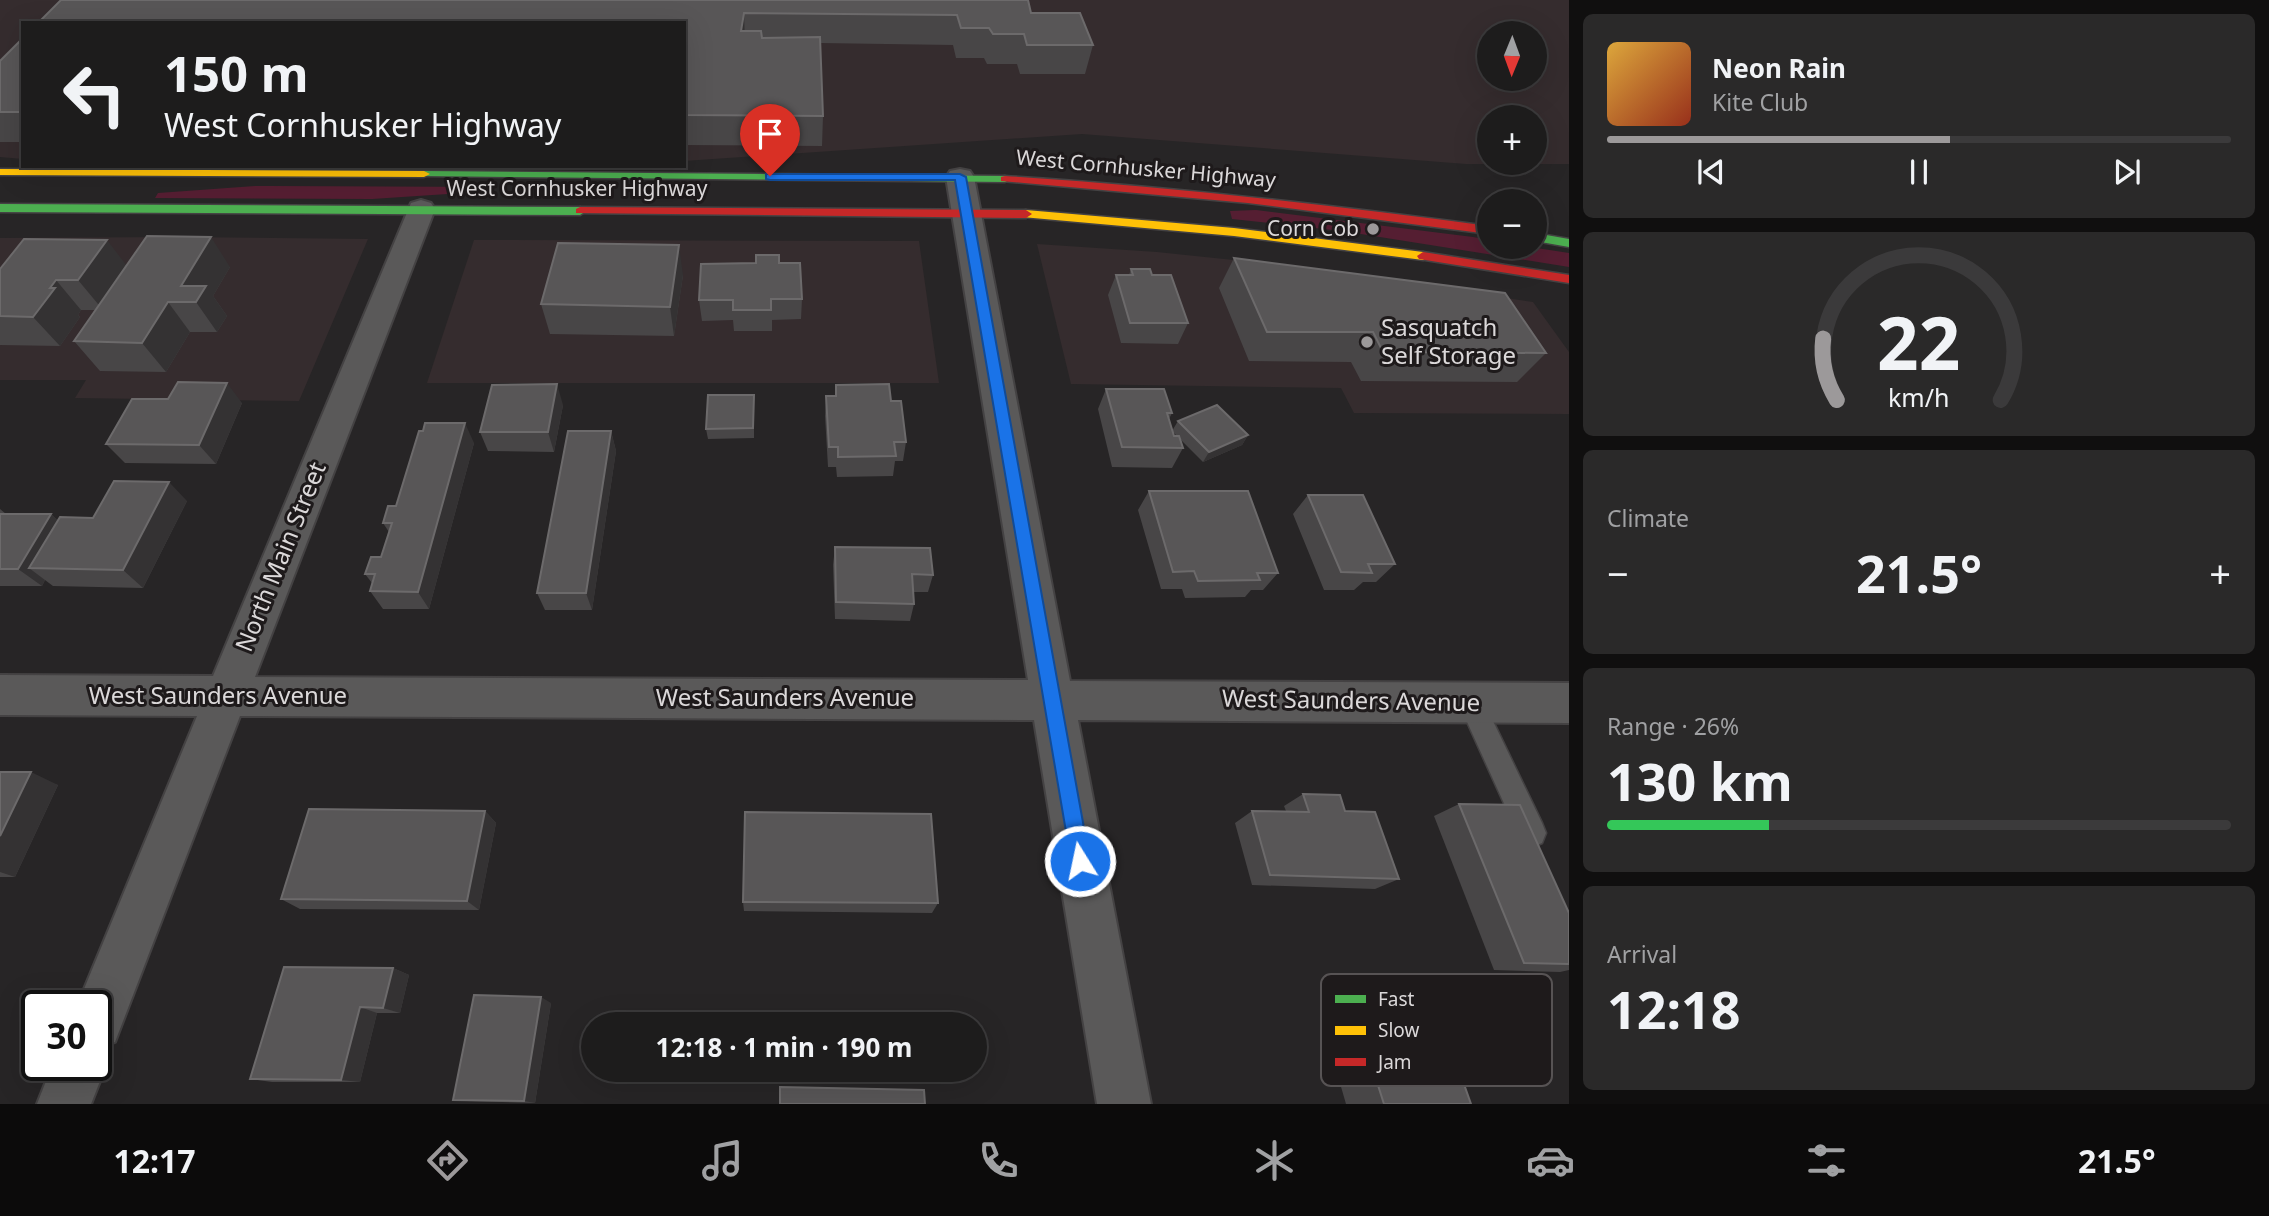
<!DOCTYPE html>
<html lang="en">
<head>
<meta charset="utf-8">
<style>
	body { margin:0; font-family:"Noto Sans",sans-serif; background:#2a2929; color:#f1f3f6; height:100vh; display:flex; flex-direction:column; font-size:26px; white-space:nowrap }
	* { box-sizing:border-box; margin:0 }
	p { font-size:23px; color:#a0a1a3 }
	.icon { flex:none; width:38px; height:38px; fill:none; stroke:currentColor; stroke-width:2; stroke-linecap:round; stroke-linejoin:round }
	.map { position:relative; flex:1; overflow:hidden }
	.side { display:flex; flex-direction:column; gap:14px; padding:14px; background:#100f0f; width:700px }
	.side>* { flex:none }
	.top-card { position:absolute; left:21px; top:21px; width:665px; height:147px; border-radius:0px; box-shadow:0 7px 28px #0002,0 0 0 2px #3b3a3b; background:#1d1c1c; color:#f1f3f6; overflow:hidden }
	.needle { width:46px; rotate:181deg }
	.tools { position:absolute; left:1477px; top:21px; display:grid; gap:14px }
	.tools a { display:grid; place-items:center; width:70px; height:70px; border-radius:50%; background:#1d1c1c; box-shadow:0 7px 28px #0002,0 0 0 2px #3b3a3b; font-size:35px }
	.speed { position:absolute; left:21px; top:990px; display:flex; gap:14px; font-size:35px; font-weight:700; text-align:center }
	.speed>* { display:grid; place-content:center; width:91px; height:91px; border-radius:50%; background:#1d1c1c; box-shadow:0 7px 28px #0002,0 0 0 2px #3b3a3b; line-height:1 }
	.speed .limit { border:4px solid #111; border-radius:10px; background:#fff; color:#111 }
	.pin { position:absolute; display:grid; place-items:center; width:60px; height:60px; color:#fff; margin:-72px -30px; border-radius:50% 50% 50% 0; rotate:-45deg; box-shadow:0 0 7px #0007 }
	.pin .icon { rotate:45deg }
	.me { position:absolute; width:77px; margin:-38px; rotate:350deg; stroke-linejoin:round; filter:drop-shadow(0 0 5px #0008) }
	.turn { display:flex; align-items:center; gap:24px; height:147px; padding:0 28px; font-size:32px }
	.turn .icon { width:91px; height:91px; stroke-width:2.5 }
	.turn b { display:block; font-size:49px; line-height:60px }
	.big { font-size:52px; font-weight:700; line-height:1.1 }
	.side .widget { flex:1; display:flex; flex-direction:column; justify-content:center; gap:10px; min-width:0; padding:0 24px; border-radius:10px; background:#2a2929 }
	.side .dial { align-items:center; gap:0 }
	.dial svg { height:182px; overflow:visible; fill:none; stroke:#3b3a3b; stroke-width:7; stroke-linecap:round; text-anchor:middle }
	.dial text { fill:#f1f3f6; stroke:none }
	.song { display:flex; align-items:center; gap:21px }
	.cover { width:84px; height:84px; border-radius:10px; background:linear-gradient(135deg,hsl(40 70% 55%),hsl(10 70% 35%)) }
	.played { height:7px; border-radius:4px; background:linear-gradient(90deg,#9c999a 55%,#3b3a3b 55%) }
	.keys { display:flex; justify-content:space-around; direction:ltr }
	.heat { display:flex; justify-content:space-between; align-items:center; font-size:38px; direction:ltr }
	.charge { height:10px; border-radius:5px; background:linear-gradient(90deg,#34c759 26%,#3b3a3b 0) }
	.trip { position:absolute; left:581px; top:1012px; width:406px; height:70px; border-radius:35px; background:#1d1c1c; box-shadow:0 7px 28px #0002,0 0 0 2px #3b3a3b; font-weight:700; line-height:70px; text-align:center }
	.tabs { display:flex; height:112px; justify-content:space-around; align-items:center; background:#0c0b0b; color:#a0a1a3 }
	.tabs .icon { width:49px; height:49px }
	.tabs .on { color:#9c999a }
	.tabs b { font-size:32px; color:#f1f3f6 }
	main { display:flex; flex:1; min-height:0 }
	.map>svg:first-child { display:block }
	.built { fill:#352c2e; fill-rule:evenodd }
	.green { fill:#551e32 }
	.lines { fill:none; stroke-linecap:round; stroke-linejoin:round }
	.lane-casing { stroke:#444243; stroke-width:3 }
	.street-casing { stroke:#444243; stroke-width:4 }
	.fast-casing { stroke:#444243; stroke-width:3 }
	.slow-casing { stroke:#444243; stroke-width:3 }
	.jam-casing { stroke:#444243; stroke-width:3 }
	.lane { fill:#5a5959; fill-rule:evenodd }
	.street { fill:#5a5959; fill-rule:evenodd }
	.fast { fill:#4caf50; fill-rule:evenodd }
	.slow { fill:#ffc107; fill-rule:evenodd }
	.jam { fill:#c62828; fill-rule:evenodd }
	.wall { fill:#484647 }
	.shaded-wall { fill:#343233 }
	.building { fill:#585657; stroke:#6c6a6b; stroke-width:2 }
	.route { fill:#1a73e8; stroke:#114b97; stroke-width:2 }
	.poi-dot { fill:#9c999a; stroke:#1e1a1b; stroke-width:2.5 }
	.labels { text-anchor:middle; stroke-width:6; stroke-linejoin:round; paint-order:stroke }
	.far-street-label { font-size:21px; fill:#dbd8d9; stroke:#1e1a1b }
	.far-poi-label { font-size:21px; fill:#dbd8d9; stroke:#1e1a1b; text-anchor:end }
	.poi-label { font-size:24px; fill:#dbd8d9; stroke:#1e1a1b; text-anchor:start }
	.street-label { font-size:24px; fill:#dbd8d9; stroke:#1e1a1b }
	.key { fill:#1e1a1b; stroke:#575354; stroke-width:2 }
	.key-label { font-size:19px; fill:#dbd8d9 }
</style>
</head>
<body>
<main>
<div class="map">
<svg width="1569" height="1104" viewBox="0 0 1569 1104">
	<rect width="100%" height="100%" fill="#272526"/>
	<!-- built -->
	<g class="built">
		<path d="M0,0h1569v164h-103l-384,-30 -398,27v-138h-661v136l-23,-2zM1489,33h46v46h-46zM1489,117h46v46h-46z"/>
		<polygon points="0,238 177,237 368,239 299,401 75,398 86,380 0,380"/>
		<polygon points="474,240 919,241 939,383 427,383"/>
		<polygon points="1037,244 1157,252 1309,268 1533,302 1569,352 1569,414 1354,413 1341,388 1071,384"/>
	</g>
	<!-- green -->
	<g class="green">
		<polygon points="255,186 273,186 494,187 493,191 372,199 155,198 158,193"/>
		<polygon points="1256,210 1473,237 1489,240 1489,247 1530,247 1569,253 1569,267 1342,231 1232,219 1230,211"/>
	</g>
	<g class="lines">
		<defs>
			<polygon id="lane" points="1471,690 1480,694 1542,823 1546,833 1542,843 1532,847 1522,843 1458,702 1462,694"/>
			<polygon id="street" points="960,169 970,171 974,177 1070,681 1569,683 1569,723 1078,720 1151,1104 1097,1104 1034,720 240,716 115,1042 99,1048 106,1066 91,1104 37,1104 52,1066 96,1066 96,1006 77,1006 197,716 0,715 0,675 213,676 411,203 421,200 431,203 435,209 255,677 1028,680 946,177 950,171"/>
			<g id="fast">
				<polygon points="424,171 1005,176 1011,179 1005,182 420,176 418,174"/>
				<polygon points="0,204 580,207 586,211 580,215 0,212"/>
				<polygon points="1535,233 1569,239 1569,247 1535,241"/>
			</g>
			<g id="slow">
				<polygon points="0,169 424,171 430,174 424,177 0,175"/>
				<polygon points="1026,210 1234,228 1423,252 1429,256 1423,260 1234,236 1022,217 1022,211"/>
			</g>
			<g id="jam">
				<path d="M1005,176c162,10 323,29 484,50v8l-241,-31 -247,-22v-4z"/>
				<polygon points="580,207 1026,210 1032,214 1026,218 576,213 576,209"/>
				<polygon points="1423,252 1569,275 1569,283 1419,259 1417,256"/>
			</g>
		</defs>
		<!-- lane casing -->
		<use href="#lane" class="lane-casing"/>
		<!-- street casing -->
		<use href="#street" class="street-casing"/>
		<!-- fast casing -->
		<use href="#fast" class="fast-casing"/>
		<!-- slow casing -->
		<use href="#slow" class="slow-casing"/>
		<!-- jam casing -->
		<use href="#jam" class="jam-casing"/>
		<!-- lane -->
		<use href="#lane" class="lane"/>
		<!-- street -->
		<use href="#street" class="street"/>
		<!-- fast -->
		<use href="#fast" class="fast"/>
		<!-- slow -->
		<use href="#slow" class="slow"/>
		<!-- jam -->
		<use href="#jam" class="jam"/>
	</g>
	<!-- wall -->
	<g class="wall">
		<polygon points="61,0 1031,13 1093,45 1085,74 1020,74 1017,64 987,64 984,58 956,58 953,45 820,43 823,116 822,146 684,145 684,23"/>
		<polygon points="23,38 23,142 0,142 0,61"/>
		<polygon points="1234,258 1546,353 1517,382 1361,381 1351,362 1249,361 1219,288"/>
		<polygon points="779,263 802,299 801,319 772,320 772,331 734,331 733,320 702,321 699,300"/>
		<polygon points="127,266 230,267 213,296 227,316 217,332 190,332 166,372 100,371 74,341 96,310 81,310 78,315 80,317 60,346 0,345 0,269"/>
		<polygon points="1131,269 1152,275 1188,323 1178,344 1121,343 1108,295 1116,275 1129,275"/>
		<polygon points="683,275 674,336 550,334 541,304"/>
		<polygon points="836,385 891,401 906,442 903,461 895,461 893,476 837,477 836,467 828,467 825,416 826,396 835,396"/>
		<polygon points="1106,389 1172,413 1169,419 1174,436 1177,436 1172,431 1178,421 1248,435 1242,445 1203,462 1180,439 1183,448 1172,468 1112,467 1098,409"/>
		<polygon points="754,395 754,438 708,439 706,429"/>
		<polygon points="168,399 242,403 216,464 125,463 106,444"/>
		<polygon points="563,405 554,452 488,451 480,432"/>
		<polygon points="423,431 474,443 429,609 383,609 370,591 372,583 365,574 381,557 389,532 383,523 396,506"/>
		<polygon points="611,431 616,451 592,610 545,610 537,593"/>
		<polygon points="1149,491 1278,573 1263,590 1251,590 1245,597 1185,598 1182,589 1161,589 1138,510"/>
		<polygon points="1308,495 1395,564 1376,582 1363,582 1354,590 1324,590 1293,514"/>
		<polygon points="187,501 143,588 53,586 45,580 42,586 0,586 0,509 6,514 51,514 58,521 93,518"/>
		<polygon points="835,547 933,575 928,592 913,592 914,604 910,621 835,619 833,565"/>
		<polygon points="0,772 58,785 15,877 0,877"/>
		<polygon points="1303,794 1345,811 1399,879 1375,889 1252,885 1235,823 1252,811 1286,811 1284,806"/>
		<polygon points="1459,804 1569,913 1569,970 1560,972 1494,970 1434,816"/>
		<polygon points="485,811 496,823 479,910 300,909 281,899"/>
		<polygon points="743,902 938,903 932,913 744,911"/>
		<polygon points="393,968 409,975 400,1013 377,1013 360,1082 272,1082 250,1079"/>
		<polygon points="551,1003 535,1103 467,1101 453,1100"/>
		<polygon points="1368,1054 1471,1104 1346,1104 1333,1059"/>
	</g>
	<!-- shaded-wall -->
	<g class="shaded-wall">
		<polygon points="744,13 745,42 741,31"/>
		<polygon points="211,237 230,267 213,296 227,316 217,332 196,302 181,286"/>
		<polygon points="107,240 130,270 103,310 78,280"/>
		<polygon points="679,245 683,275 674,336 670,307"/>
		<polygon points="56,280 81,310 78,315 80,317 60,346 33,317"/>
		<polygon points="168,302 190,332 166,372 142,343"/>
		<polygon points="227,383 242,403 216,464 199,445"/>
		<polygon points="557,384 563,405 554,452 548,432"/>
		<polygon points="465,423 474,443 429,609 418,592"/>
		<polygon points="611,431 616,451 592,610 586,593"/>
		<polygon points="1248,435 1242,445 1203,462 1209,452"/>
		<polygon points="169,482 187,501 143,588 123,570"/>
		<polygon points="51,514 72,533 29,568 45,580 42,586 18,569"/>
		<polygon points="31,772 58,785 15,877 0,872 0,836"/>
		<polygon points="485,811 496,823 479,910 467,901"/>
		<polygon points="393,968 409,975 400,1013 383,1008"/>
		<polygon points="541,997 551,1003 535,1103 524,1101"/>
		<polygon points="360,1007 377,1013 360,1082 341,1080"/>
	</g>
	<!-- building -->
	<g class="building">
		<polygon points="61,0 1028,0 1031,13 1080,13 1093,45 1027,45 1024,34 993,34 989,28 961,28 957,15 744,13 741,31 761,31 762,38 820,37 823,116 684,115 684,23 38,23"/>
		<polygon points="23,38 23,112 0,112 0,61"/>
		<polygon points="147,236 211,237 181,286 206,286 196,302 168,302 142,343 74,341"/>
		<polygon points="24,239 107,240 78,280 56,280 50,288 55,288 33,317 0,316 0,269"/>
		<polygon points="558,243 679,245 670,307 541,304"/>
		<polygon points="756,255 779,255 779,263 800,263 802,299 771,299 771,310 733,310 733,300 699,300 701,264 756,263"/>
		<polygon points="1234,258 1505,293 1546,353 1383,352 1373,332 1267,332"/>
		<polygon points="1131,269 1150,269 1152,275 1171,275 1188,323 1130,323 1116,275 1133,275"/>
		<polygon points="178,382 227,383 199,445 106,444 132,399 168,399"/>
		<polygon points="557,384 548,432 480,432 492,385"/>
		<polygon points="889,384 891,401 901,401 906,442 894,442 896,456 838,457 838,447 829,447 826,396 836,396 836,385"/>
		<polygon points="1106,389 1164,389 1172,413 1167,413 1174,436 1179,436 1183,448 1122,447"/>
		<polygon points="708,395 754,395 753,428 706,429"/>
		<polygon points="1217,405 1248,435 1209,452 1178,421"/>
		<polygon points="425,423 465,423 418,592 370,591 375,574 365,574 371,557 381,557 392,523 383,523 388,506 396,506 419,431 423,431"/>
		<polygon points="568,431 611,431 586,593 537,593"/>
		<polygon points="114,481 169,482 123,570 29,568 60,517 93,518"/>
		<polygon points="1149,491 1248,491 1278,573 1257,573 1260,580 1198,581 1194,571 1173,572"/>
		<polygon points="1308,495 1363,495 1395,564 1368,564 1372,573 1341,572"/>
		<polygon points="0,514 51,514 18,569 0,569"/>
		<polygon points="835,547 930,548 933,575 912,574 914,604 836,602"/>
		<polygon points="0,772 31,772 0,836"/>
		<polygon points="1303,794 1340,795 1345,811 1375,812 1399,879 1270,875 1252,811 1309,812"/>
		<polygon points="1459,804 1520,805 1569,913 1569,964 1524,963"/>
		<polygon points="309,809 485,811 467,901 281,899"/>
		<polygon points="745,812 931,814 938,903 743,902"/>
		<polygon points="284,967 393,968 383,1008 360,1007 341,1080 250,1079"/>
		<polygon points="474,995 541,997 524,1101 453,1100"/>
		<polygon points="1368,1054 1454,1056 1471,1104 1384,1104"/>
		<polygon points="780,1087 924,1090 925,1104 780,1104"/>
	</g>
	<!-- route -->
	<polygon class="route" points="766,174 960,174 966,177 1090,861 1087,868 1080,871 1073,868 1071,861 955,180 770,180 766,179"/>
	<!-- markers -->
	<g class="poi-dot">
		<circle cx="1373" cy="229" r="7"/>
		<circle cx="1367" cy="342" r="7"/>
	</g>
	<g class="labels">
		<!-- far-street labels -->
		<g class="far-street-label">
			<text transform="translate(1146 169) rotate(5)" y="7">West Cornhusker Highway</text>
			<text x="577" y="196">West Cornhusker Highway</text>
		</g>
		<!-- far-poi labels -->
		<g class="far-poi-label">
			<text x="1359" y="236">Corn Cob</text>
		</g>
		<!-- poi labels -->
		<g class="poi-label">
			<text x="1381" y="336">Sasquatch<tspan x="1381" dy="28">Self Storage</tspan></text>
		</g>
		<!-- street labels -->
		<g class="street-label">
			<text transform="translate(281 557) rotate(-68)" y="8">North Main Street</text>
			<text x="218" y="704">West Saunders Avenue</text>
			<text x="785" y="706">West Saunders Avenue</text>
			<text transform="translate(1351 701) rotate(1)" y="8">West Saunders Avenue</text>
		</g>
	</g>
	<!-- legend -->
	<rect x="1321" y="974" width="231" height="112" rx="10" class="key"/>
	<rect x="1335" y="995" width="31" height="8" fill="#4caf50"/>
	<rect x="1335" y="1026" width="31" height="9" fill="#ffc107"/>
	<rect x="1335" y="1058" width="31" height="8" fill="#c62828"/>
	<g class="key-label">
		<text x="1378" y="1006">Fast</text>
		<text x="1378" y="1037">Slow</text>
		<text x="1378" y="1069">Jam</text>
	</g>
</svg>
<div class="tools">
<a><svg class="needle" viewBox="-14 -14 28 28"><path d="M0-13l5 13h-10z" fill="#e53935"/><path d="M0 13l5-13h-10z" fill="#a0a1a3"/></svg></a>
<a>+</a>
<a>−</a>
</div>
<div class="speed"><div class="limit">30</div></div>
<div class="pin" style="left:770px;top:176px;background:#d93025"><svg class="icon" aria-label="arrive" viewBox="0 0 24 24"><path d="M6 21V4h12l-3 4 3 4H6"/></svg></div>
<svg class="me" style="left:1080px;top:861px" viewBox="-20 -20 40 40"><circle r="17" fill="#1a73e8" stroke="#fff" stroke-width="3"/><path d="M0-11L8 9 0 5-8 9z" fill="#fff"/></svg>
<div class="trip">12:18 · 1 min · 190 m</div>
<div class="top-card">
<div class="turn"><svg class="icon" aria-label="left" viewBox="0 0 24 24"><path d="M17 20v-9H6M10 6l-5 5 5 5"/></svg><div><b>150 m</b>West Cornhusker Highway</div></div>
</div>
</div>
<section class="side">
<div class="widget">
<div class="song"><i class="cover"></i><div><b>Neon Rain</b><p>Kite Club</p></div></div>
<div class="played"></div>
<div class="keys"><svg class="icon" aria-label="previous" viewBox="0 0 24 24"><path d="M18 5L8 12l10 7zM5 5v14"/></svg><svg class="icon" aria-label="pause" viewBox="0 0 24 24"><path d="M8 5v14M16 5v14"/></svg><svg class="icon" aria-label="next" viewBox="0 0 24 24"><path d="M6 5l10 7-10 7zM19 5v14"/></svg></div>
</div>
<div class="widget dial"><svg viewBox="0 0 100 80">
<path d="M14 69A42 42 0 1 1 86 69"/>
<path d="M14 69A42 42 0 0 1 8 42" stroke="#9c999a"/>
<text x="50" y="56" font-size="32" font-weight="700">22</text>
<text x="50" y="72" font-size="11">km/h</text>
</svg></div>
<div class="widget"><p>Climate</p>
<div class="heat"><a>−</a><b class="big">21.5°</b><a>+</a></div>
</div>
<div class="widget"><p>Range · 26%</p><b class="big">130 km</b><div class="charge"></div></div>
<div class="widget"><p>Arrival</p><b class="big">12:18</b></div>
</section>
</main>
<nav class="tabs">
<b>12:17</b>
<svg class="icon on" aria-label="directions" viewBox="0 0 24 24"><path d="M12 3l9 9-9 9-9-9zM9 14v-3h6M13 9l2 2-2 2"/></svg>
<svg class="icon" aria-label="music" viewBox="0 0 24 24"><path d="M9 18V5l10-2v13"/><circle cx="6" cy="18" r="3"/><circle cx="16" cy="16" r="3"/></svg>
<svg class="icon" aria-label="phone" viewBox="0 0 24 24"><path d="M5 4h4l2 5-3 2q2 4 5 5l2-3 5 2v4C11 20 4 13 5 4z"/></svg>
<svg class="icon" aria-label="climate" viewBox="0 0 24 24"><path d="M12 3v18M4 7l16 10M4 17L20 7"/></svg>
<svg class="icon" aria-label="car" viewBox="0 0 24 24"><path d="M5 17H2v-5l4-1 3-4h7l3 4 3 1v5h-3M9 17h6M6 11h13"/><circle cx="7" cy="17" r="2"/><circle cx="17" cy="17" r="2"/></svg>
<svg class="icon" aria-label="filters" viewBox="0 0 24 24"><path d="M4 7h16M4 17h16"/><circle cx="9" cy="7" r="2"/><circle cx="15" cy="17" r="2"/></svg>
<b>21.5°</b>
</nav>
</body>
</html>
